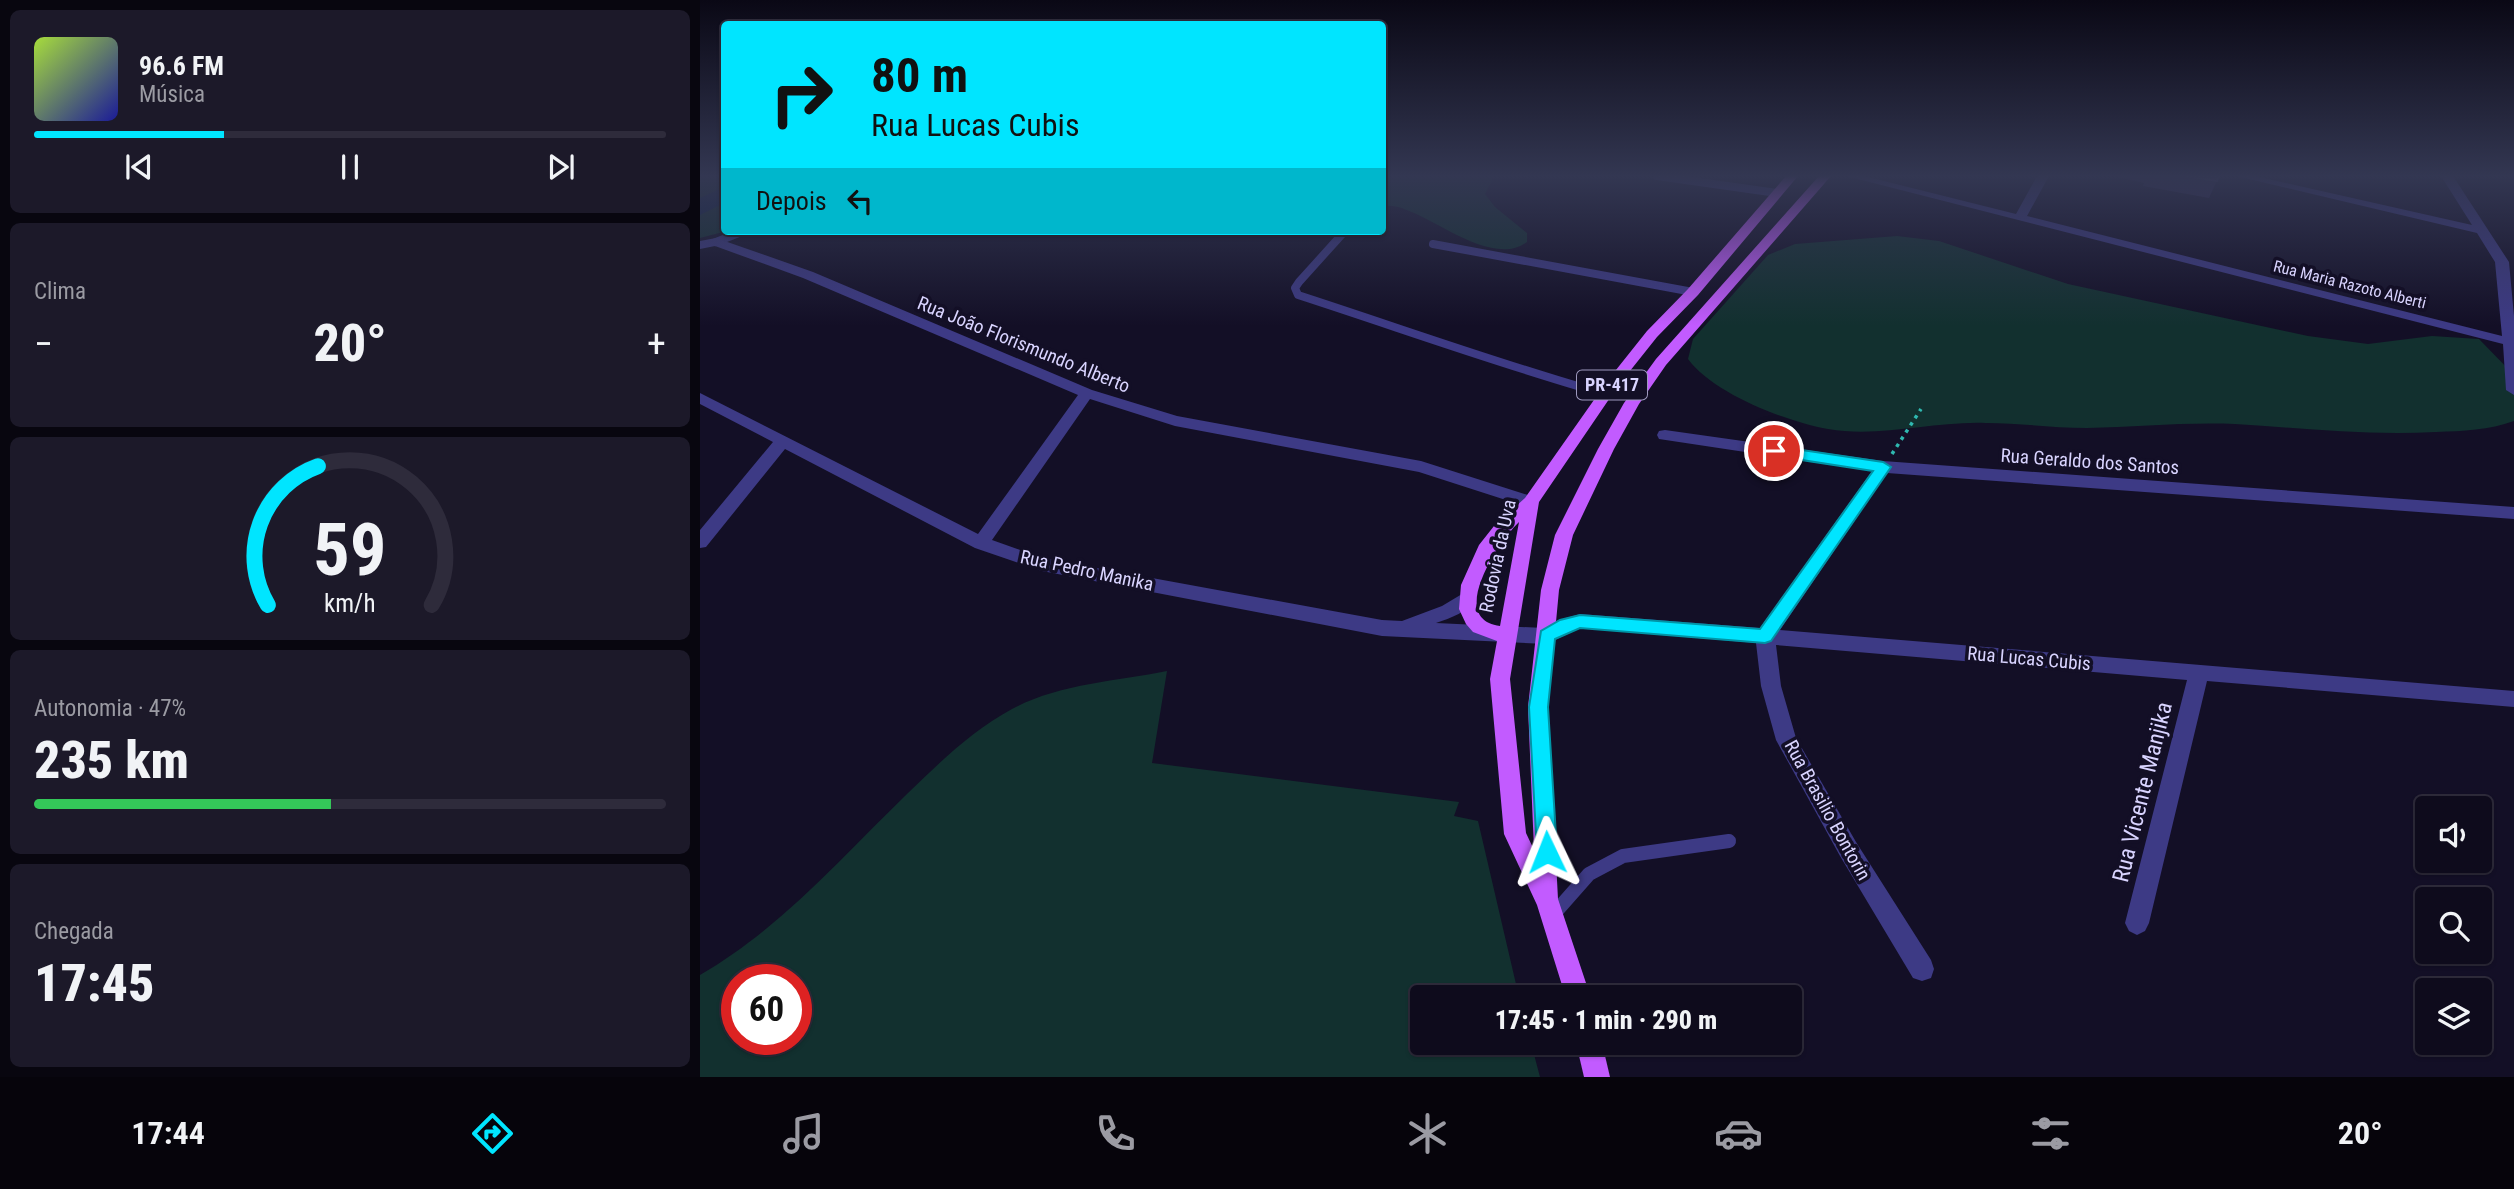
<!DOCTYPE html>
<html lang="pt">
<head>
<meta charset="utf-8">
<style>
	body { margin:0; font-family:"Roboto Condensed",sans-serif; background:#1c1929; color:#f1f3f6; height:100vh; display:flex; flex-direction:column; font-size:26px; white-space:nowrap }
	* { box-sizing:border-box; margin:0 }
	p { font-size:23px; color:#9b9ba3 }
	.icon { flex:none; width:38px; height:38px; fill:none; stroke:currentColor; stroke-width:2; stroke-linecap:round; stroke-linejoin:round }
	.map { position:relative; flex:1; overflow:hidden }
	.details { display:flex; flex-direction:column; gap:10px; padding:10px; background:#08060f; width:700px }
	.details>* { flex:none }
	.top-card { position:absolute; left:21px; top:21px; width:665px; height:214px; border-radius:7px; box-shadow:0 2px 5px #0004,0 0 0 2px #2e2b3b; background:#00e5ff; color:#111; overflow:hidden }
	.tools { position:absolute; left:1715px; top:796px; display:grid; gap:14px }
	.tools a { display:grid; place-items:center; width:77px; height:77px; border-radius:7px; background:#0e0b1c; box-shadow:0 2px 5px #0004,0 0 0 2px #2e2b3b; font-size:35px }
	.speed { position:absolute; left:21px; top:964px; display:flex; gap:14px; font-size:35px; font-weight:700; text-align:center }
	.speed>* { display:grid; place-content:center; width:91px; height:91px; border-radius:50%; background:#0e0b1c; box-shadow:0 2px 5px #0004,0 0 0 2px #2e2b3b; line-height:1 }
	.speed .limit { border:10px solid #d22; background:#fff; color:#111 }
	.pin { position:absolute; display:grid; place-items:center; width:60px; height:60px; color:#fff; margin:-30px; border:4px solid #fff; border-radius:50%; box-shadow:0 2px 7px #0007 }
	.me { position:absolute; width:77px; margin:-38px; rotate:358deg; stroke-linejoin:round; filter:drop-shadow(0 0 5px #0008) }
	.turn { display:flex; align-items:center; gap:24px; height:147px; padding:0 35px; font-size:32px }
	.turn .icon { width:91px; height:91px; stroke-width:2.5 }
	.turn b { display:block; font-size:49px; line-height:60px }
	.then { display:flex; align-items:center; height:66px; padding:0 35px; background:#0003; gap:14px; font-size:26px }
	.big { font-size:52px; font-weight:800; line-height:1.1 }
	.details .card { flex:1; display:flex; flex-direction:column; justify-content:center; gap:10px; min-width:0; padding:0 24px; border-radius:10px; background:#1c1929 }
	.details .dial { align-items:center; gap:0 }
	.dial svg { height:182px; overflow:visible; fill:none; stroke:#2e2b3b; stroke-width:7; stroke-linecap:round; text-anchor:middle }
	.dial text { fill:#f1f3f6; stroke:none }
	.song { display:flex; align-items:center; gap:21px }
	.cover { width:84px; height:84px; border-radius:10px; background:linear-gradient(135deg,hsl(80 70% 55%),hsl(240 70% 35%)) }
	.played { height:7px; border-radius:4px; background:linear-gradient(90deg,#00e5ff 30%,#2e2b3b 30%) }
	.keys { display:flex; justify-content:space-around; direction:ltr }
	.heat { display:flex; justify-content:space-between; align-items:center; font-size:38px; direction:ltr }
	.charge { height:10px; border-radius:5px; background:linear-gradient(90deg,#34c759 47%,#2e2b3b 0) }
	.trip { position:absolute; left:710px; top:985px; width:392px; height:70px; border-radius:7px; background:#0e0b1c; box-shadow:0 2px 5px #0004,0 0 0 2px #2e2b3b; font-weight:800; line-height:70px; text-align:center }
	.menu { display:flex; height:112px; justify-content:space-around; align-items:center; background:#06040b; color:#9b9ba3 }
	.menu .icon { width:49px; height:49px }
	.menu .current { color:#00e5ff }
	.menu b { font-size:32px; color:#f1f3f6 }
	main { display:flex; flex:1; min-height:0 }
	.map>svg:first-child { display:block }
	.green { fill:#12302f; fill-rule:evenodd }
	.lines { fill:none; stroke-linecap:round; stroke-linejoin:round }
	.river { fill:#0a1f44; fill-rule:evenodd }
	.path { stroke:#2fb8b0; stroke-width:3.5; stroke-dasharray:3.5 5; stroke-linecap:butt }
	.service-far1 { stroke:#3d3a85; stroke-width:8 }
	.service { stroke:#3d3a85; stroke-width:14 }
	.minor { fill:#3d3a85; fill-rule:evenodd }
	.primary { fill:#c25bff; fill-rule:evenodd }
	.wall { fill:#312854 }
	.building { fill:#433a66; stroke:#5a527e; stroke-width:2 }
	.route { fill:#00e5ff; stroke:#0095a6; stroke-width:2 }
	.labels { text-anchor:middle; stroke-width:7; stroke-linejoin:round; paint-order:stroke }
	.far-street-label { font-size:16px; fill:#d9d4ff; stroke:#130f26 }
	.shield { fill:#130f26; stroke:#9e99be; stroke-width:2 }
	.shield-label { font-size:18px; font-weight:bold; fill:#d9d4ff }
	.street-label { font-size:19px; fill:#d9d4ff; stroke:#130f26 }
	.near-street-label { font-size:23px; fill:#d9d4ff; stroke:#130f26 }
</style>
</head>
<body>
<main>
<section class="details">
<div class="card">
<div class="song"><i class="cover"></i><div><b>96.6 FM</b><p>Música</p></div></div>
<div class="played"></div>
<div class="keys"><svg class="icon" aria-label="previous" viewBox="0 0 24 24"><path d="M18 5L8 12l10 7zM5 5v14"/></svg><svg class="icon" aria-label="pause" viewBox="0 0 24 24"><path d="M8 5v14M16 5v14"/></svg><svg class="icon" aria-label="next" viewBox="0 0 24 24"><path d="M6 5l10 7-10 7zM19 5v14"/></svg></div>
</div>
<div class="card"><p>Clima</p>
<div class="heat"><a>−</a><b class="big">20°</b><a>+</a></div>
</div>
<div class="card dial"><svg viewBox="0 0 100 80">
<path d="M14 69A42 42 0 1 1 86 69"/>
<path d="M14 69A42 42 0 0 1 36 8" stroke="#00e5ff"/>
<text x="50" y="56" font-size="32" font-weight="700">59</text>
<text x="50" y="72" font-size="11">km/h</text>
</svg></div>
<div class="card"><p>Autonomia · 47%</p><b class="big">235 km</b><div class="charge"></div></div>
<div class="card"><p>Chegada</p><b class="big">17:45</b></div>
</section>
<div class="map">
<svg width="1814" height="1077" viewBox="0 0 1814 1077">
	<rect width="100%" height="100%" fill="#130f26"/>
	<!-- green -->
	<g class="green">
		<polygon points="0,176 24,176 24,231 27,231 0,238"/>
		<path d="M682,176h112l-9,18 10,13 32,26v9c-34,25 -89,-22 -123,-33 -6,-3 -14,-3 -21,-4z"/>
		<path d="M1197,236l42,5 129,43 240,52 60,8 64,-8 47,3 35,36v46c-25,9 -51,10 -78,11 -68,4 -134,-4 -201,-8 -50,-2 -99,3 -148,4 -34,0 -67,-5 -101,-5 -53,-2 -106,15 -158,6 -43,-8 -114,-35 -140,-70l5,-20 75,-84 27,-11z"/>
		<path d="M467,671l-15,92 307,39 -5,14 24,5 41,176 -96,1v45h108l9,34h-840v-102c79,-45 143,-119 208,-182 32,-31 65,-63 104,-84 46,-25 105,-28 155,-38zM37,980h59v60h-59z"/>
	</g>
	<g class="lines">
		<!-- river -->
		<polygon class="river" points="24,187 24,203 0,215 0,198"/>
		<!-- path -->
		<polyline class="path" points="1192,454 1221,409"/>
		<!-- service-far1 -->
		<g class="service-far1">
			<polyline points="957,176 1077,193"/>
			<path d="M645,231l-46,51 -4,6 3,7c102,33 204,70 307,99"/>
			<polyline points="16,242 44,231"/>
			<polyline points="733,244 993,292"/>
		</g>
		<!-- service -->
		<polyline class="service" points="852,916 889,874 923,856 1029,841"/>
		<!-- minor -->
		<g class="minor">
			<polygon points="1146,176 1164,176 1316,214 1337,176 1349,176 1327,216 1802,336 1795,262 1777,233 1536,176 1555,176 1772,225 1741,176 1753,176 1809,262 1814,316 1814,395 1806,390 1803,344"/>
			<path d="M16,238l97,34 279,118 85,26 244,45 116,37 2,4 -8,6 -112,-36 -244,-46 -85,-27 -98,141 51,18 339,62 20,1 40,-15 25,-15 7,2 2,5c-8,14 -25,20 -40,25l108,5 15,-8 21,-6 180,14 112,-157 -213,-32 -2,-4 2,-4 6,-1 218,31 631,46v12l-627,-46 -107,157 734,61v16l-307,-26 -58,242 -4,8 -8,4 -8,-4 -4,-8 62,-243 -411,-35 5,41 15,52 60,104 75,118 3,9 -3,9 -9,3 -9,-3 -73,-122 -64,-116 -15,-54 -5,-43 -176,-15 -33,16 -165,-8 -340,-65 -67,-23 -190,-99 -79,98 -6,1v-18l73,-88 -73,-38v-11l278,141 100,-139 -275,-117 -88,-32 -15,3v-8z"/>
		</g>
		<!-- primary -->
		<g class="primary">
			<path d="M1086,176h12l-100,119 -41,42 -39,49 -79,116 -29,177 16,154 8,17 -6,-143 13,-117 14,-55 43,-86 26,-46 32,-44 163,-183h12l-165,189 -27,39 -25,45 -41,86 -14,55 -11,117 10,192 33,99h-25l-29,-93 -33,-71 -14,-155 7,-38 -24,-9 -7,-8 -7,-15 2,-24 18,-40 15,-19 31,-28 83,-118 39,-49 41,-42zM819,522l-19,104c-54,-7 0,-86 19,-104z"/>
			<polygon points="876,1043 902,1043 910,1077 884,1077"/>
		</g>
	</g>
	<!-- wall -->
	<polygon class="wall" points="1414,176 1519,176 1509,198 1443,186 1444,183"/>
	<!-- building -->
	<polygon class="building" points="1486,176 1519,176 1517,181"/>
	<!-- sky -->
	<linearGradient id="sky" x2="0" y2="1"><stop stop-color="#0a0815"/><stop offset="0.54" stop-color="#333752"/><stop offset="1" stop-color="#333752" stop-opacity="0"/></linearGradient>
	<rect width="1814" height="326" fill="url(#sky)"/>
	<!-- route -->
	<polygon class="route" points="1074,446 1183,462 1191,467 1071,641 1065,643 880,628 855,639 848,707 857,852 854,859 847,862 840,859 837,852 829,707 841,631 860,620 880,615 1060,629 1173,471 1069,455 1067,451"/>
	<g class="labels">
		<!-- far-street labels -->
		<g class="far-street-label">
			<text transform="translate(1650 284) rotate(14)" y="6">Rua Maria Razoto Alberti</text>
		</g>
		<!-- shield labels -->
		<rect class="shield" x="877" y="370.5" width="70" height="29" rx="5"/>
		<g class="shield-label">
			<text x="912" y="391">PR-417</text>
		</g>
		<!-- street labels -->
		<g class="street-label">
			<text transform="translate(324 344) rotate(22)" y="7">Rua João Florismundo Alberto</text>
			<text transform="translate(1390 461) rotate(4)" y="7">Rua Geraldo dos Santos</text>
			<text transform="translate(797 556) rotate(-78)" y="7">Rodovia da Uva</text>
			<text transform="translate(387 570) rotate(12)" y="7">Rua Pedro Manika</text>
			<text transform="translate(1329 658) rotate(5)" y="7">Rua Lucas Cubis</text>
			<text transform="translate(1128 810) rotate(61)" y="7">Rua Brasilio Bontorin</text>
		</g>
		<!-- near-street labels -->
		<g class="near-street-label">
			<text transform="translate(1442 792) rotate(-76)" y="8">Rua Vicente Manjika</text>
		</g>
	</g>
</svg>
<div class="tools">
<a><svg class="icon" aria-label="sound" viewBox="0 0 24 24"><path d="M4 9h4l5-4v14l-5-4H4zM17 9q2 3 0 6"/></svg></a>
<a><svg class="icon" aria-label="search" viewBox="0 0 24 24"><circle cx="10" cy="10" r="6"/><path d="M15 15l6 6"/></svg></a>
<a><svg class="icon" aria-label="layers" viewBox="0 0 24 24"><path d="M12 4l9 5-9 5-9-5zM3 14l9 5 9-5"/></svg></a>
</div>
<div class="speed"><div class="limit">60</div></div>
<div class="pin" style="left:1074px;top:451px;background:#d93025"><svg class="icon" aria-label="arrive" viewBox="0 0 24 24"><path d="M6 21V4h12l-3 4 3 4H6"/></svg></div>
<svg class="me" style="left:847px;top:852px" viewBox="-20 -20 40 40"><path d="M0-17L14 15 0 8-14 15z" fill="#00e5ff" stroke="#fff" stroke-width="4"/></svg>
<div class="trip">17:45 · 1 min · 290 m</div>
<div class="top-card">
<div class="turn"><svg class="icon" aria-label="right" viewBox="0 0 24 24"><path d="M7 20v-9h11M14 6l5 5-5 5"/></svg><div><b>80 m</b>Rua Lucas Cubis</div></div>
<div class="then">Depois<svg class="icon" aria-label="left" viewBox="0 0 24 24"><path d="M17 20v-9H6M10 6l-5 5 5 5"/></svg></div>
</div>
</div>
</main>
<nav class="menu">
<b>17:44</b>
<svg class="icon current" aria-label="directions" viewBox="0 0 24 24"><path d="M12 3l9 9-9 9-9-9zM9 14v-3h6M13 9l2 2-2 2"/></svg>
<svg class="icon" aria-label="music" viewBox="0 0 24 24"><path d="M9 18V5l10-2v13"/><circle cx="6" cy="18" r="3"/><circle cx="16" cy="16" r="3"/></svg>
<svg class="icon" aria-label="phone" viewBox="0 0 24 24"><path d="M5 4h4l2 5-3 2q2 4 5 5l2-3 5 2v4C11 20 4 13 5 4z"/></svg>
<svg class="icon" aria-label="climate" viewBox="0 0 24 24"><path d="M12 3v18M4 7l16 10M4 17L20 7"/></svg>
<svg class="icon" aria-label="car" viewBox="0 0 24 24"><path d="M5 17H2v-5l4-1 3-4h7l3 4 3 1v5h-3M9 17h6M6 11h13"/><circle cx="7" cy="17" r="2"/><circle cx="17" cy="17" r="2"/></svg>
<svg class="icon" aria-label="filters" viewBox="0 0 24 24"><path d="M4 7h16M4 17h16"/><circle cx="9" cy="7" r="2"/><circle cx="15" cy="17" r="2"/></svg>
<b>20°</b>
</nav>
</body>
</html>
